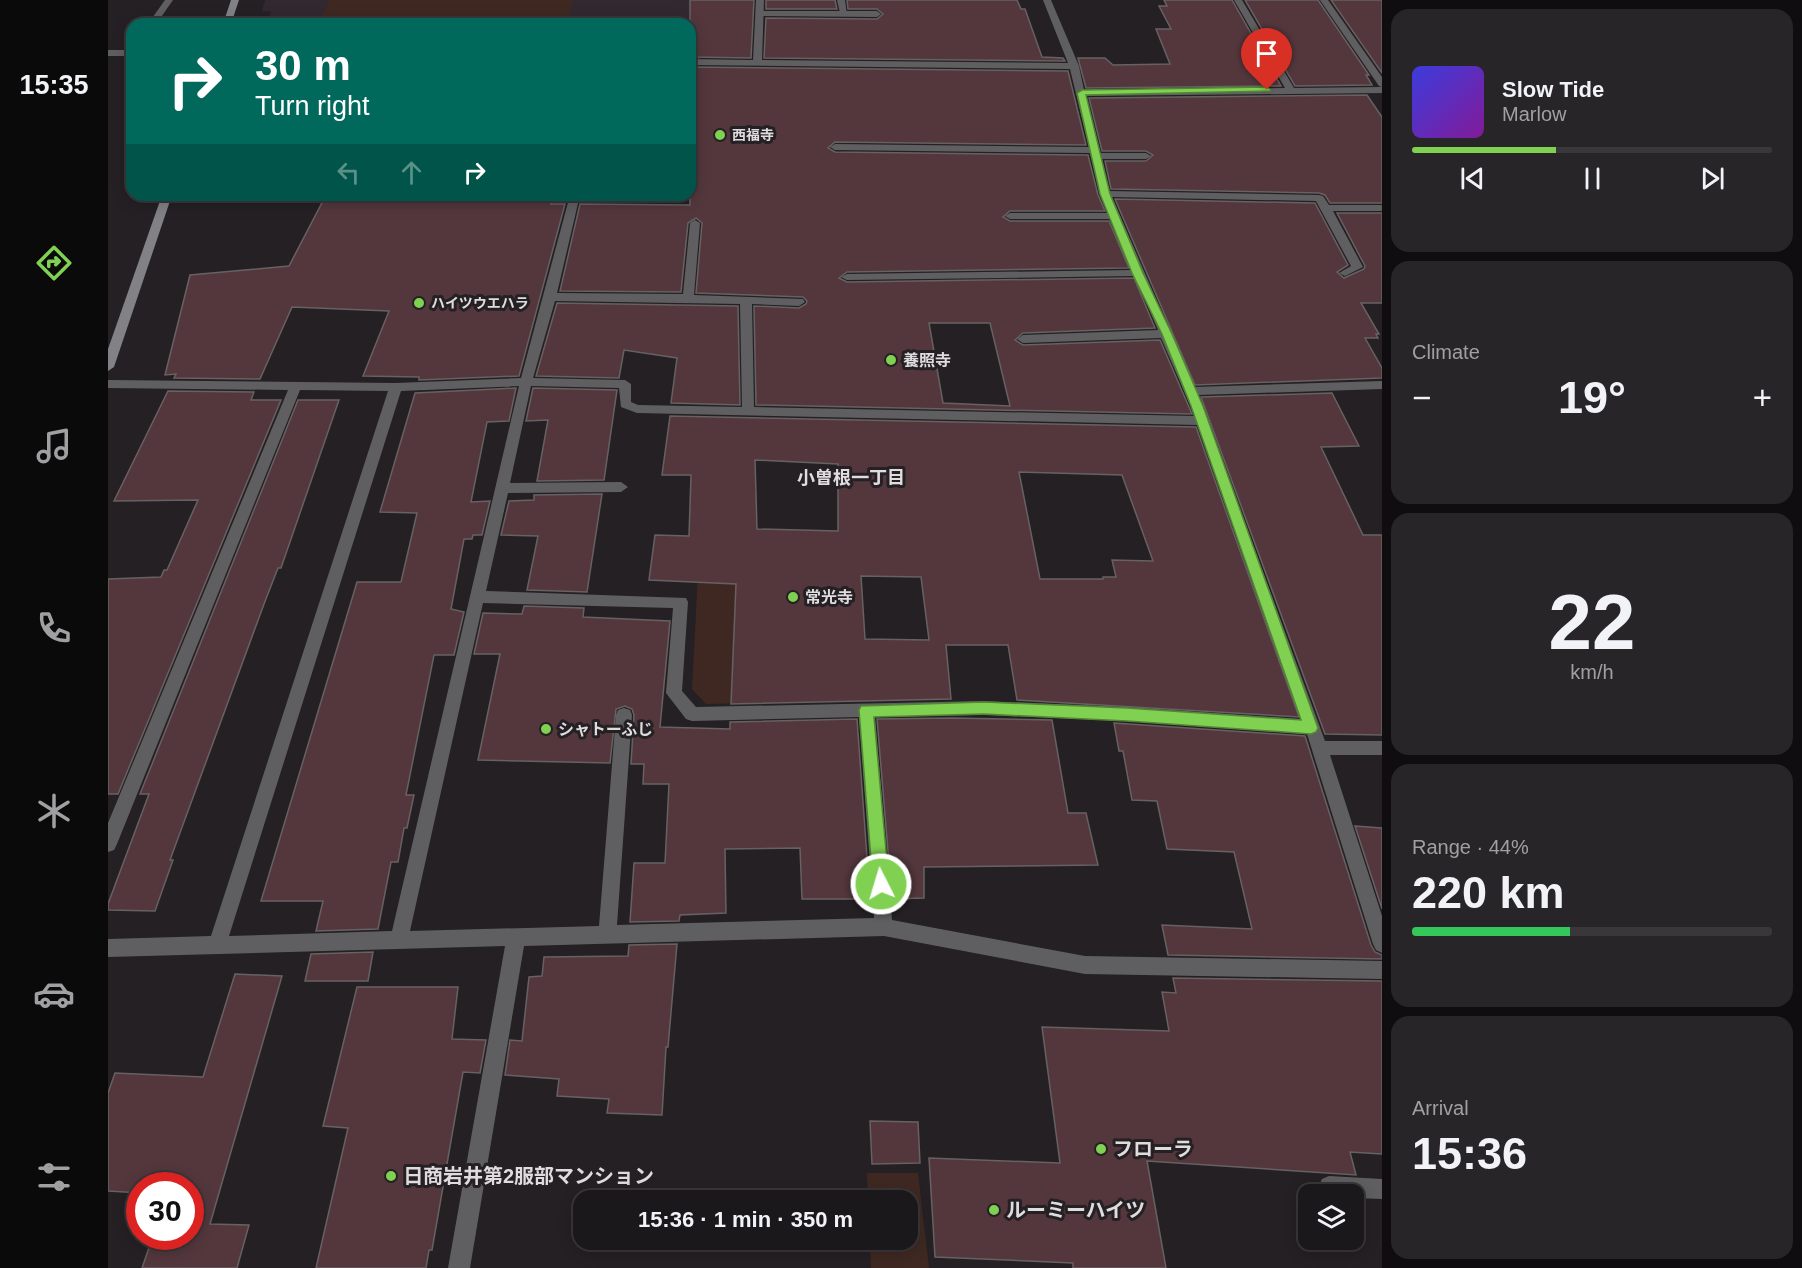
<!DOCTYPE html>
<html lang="en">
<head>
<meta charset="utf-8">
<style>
	body { margin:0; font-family:Arial,"Noto Sans JP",sans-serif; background:#282528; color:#f1f3f6; height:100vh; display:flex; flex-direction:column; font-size:22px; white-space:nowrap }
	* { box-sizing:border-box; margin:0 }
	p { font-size:20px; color:#a0a0a3 }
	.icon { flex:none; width:33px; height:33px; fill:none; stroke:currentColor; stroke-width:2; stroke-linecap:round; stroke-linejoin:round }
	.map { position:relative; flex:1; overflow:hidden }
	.details { display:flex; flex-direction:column; gap:9px; padding:9px; background:#0f0d0f; width:420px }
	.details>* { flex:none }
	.hud { position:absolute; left:18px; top:18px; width:570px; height:183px; border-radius:18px; box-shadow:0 3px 15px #0003,0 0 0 2px #39373a; background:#00695c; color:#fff; overflow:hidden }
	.tools { position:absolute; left:1190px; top:1184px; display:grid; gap:12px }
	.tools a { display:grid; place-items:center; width:66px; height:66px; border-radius:12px; background:#1b181b; box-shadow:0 3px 15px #0003,0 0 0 2px #39373a; font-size:30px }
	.speed { position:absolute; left:18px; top:1172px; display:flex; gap:12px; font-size:30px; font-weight:700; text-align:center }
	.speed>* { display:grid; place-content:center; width:78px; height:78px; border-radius:50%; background:#1b181b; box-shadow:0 3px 15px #0003,0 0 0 2px #39373a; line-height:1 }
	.speed .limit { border:9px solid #d22; background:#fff; color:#111 }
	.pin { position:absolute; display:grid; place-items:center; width:51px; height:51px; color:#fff; margin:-62px -26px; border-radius:50% 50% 50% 0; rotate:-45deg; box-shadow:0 0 6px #0007 }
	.pin .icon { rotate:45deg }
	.me { position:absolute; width:66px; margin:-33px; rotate:355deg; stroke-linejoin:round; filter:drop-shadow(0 0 4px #0008) }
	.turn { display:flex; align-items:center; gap:21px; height:126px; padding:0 30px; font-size:27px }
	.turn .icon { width:78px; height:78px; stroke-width:2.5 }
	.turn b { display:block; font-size:42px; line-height:51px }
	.lanes { display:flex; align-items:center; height:57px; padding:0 30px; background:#0003; justify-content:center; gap:30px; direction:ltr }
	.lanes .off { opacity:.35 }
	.big { font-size:45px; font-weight:700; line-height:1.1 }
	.details .widget { flex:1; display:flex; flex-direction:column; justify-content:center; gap:9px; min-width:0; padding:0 21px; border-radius:18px; background:#282528 }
	.details .dial { align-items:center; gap:0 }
	.dial b { font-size:78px; line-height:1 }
	.song { display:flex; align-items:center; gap:18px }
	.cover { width:72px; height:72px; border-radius:9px; background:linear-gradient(135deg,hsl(240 70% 55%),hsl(290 70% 35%)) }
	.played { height:6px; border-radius:3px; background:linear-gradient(90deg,#80d051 40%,#39373a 40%) }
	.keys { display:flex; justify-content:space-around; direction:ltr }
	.heat { display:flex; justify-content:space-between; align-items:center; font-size:33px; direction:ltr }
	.charge { height:9px; border-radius:4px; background:linear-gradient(90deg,#34c759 44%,#39373a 0) }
	.trip { position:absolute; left:465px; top:1190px; width:345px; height:60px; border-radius:18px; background:#1b181b; box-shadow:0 3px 15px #0003,0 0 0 2px #39373a; font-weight:700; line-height:60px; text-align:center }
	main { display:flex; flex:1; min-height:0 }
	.tabs { display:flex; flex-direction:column; width:108px; justify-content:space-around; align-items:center; background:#0b0a0b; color:#a0a0a3 }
	.tabs .icon { width:42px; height:42px }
	.tabs .selected { color:#80d051 }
	.tabs b { font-size:27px; color:#f1f3f6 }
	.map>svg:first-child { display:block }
	.built { fill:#322930 }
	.green { fill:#3f2822 }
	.building { fill:#53373d; stroke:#676162; stroke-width:1.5; fill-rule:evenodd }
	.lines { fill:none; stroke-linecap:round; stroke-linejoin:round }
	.lane { fill:#5f5f61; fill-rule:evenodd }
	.street { fill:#5f5f61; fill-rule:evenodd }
	.secondary { fill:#828185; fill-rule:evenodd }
	.route { fill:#80d051; stroke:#538735; stroke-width:1.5 }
	.poi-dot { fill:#80d051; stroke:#242024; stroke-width:2 }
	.labels { text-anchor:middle; stroke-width:6; stroke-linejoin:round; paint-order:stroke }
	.far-poi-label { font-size:14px; font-weight:bold; fill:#dfdcde; stroke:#242024; text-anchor:start }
	.poi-label { font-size:16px; font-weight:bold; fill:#dfdcde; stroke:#242024; text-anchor:start }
	.neighbourhood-label { font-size:18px; font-weight:bold; fill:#e1dce0; stroke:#242024 }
	.near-poi-label { font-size:20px; font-weight:bold; fill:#dfdcde; stroke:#242024; text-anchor:start }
</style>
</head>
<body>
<main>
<nav class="tabs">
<b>15:35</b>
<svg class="icon selected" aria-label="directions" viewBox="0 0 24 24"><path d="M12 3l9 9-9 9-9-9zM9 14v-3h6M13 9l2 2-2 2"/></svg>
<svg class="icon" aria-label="music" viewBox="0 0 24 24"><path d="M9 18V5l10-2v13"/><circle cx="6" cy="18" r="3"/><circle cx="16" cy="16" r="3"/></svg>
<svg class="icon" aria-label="phone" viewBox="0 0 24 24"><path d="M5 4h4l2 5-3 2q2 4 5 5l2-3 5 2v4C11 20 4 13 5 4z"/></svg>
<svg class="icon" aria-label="climate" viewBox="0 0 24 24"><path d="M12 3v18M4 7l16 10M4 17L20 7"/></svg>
<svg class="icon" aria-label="car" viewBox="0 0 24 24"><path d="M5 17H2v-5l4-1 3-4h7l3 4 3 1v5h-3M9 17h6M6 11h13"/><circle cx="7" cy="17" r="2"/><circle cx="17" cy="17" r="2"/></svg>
<svg class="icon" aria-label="filters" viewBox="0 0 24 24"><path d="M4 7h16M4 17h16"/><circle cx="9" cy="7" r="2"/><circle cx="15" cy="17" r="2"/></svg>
</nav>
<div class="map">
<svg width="1274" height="1268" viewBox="0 0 1274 1268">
	<rect width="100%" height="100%" fill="#242024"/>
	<!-- built -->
	<polygon class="built" points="157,0 606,0 598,57 591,59 582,59 582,24 159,24 163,11 154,11"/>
	<!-- green -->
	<g class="green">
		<polygon points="222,0 465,0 459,24 209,24"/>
		<polygon points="637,534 630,673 796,648 797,700 598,704 584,689 592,535"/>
		<polygon points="759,1173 810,1173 821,1268 763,1268 762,1239 800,1239 800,1200 760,1200"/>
	</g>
	<!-- building -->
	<g class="building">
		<polygon points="582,0 646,0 643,58 582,57"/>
		<polygon points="658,0 727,0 729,9 658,9"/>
		<polygon points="739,0 909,0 913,9 917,9 934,57 955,58 957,61 656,58 658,18 769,19 775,14 769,9 740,9"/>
		<polygon points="1056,0 1124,0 1173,86 978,88 970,58 997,58 1005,65 1062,64 1048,29 1063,29 1051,6 1059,6"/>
		<polygon points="1137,0 1210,0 1261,75 1258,75 1264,85 1187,86"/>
		<polygon points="1223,0 1274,0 1274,73"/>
		<path d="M582,67l378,4 18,74 -251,-3 -7,6 7,4 253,3 10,40 7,16h-95l-7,6 7,4h99l20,47 -282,4 -8,6 8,4 287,-4 21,50 -132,5 -8,7 8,5 137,-5 32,74 -436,-9 -2,-99 45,2 7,-4 1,-3 -4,-4 -107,-4 6,-70 -6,-5 -8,5 -7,69 -121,-1 20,-87 110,1zM821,323h61l20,83 -67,-3z"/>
		<polygon points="1259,95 1274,117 1274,203 1222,203 1217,195 1211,193 1003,189 997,161 1038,161 1045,155 1038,151 994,151 981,98"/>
		<polygon points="218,195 445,197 443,204 457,204 411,376 311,380 311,377 255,376 281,311 184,307 152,379 66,378 68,374 57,375 82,275 181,266"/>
		<polygon points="1007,199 1207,203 1240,265 1229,272 1236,278 1256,269 1257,266 1229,213 1274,213 1274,303 1253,303 1271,334 1268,334 1270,338 1257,338 1274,368 1274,378 1087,385"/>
		<polygon points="449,303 630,306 632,405 563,403 569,358 516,350 511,378 428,376"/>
		<polygon points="408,388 401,421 379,422 363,502 382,501 374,535 365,535 364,539 356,539 343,609 356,612 346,655 326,655 298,795 306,795 299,828 296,828 290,862 283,862 270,929 208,931 215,901 153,901 249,582 293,582 309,513 272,512 307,393"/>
		<polygon points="425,388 509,390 496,480 429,481 440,420 418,421"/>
		<polygon points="60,391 146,392 143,400 173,400 10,794 0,794 0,579 53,577 56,570 59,570 90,500 6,501"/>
		<polygon points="1224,393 1251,446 1213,447 1255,535 1274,535 1274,735 1217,734 1093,397"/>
		<polygon points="190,400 231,400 173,568 170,568 156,604 62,860 65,860 47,911 0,910 0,904 41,794 32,794"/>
		<path d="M562,416l526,11 103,290 -282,-17 -9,-55h-62l5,54 -220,5 5,-120 -87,-4 6,-45 34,1 2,-61h-29zM647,460l83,4v67l-81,-2zM911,472l103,3 31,86 -41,-1 4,17h-13v2h-63zM753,576l60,1 8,63 -64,-1z"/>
		<polygon points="494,494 479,592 419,590 430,536 393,535 401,501 426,500 426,495"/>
		<polygon points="416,606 476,608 475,617 562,621 552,727 622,729 622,722 749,719 762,899 694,899 692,848 617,849 618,913 572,915 571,921 522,922 526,863 557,863 561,784 535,784 536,764 523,764 526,715 524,709 517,706 508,709 502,763 370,760 392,654 366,654 375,613 414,614"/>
		<polygon points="844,718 944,720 960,813 978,813 990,865 816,867 816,898 784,899 769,719"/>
		<polygon points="1006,723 1197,736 1263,945 1267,952 1274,955 1274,959 1060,955 1054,925 1144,929 1126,852 1059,849 1049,801 1024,800 1015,751 1011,751"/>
		<polygon points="1247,826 1274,828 1274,909"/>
		<polygon points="569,944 560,1047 558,1047 554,1115 499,1113 501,1099 449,1096 451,1079 397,1075 402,1040 414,1041 421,977 434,976 436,957 520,956 521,945"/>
		<polygon points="265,952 260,981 197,981 203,954"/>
		<polygon points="127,974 174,976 102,1224 141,1225 129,1268 34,1268 45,1236 82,1236 82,1185 32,1185 32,1193 0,1191 0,1093 7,1073 95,1077"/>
		<polygon points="1065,978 1274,981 1274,1154 1242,1152 1248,1175 1039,1161 1058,1268 965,1268 965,1263 827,1257 821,1158 952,1163 934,1027 1061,1031 1054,992 1068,993"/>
		<polygon points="249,987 350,987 344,1039 378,1040 372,1073 355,1072 324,1250 321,1250 318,1268 208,1268 240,1128 215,1126"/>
		<polygon points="762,1121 810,1122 812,1163 764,1164"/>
	</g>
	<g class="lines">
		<!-- lane -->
		<g class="lane">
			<polygon points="652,11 769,11 773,14 769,17 649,16 649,12"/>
			<polygon points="1221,1176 1274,1179 1274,1199 1245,1198 1245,1194 1214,1193 1211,1186 1214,1179"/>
		</g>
		<!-- street -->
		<g class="street">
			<polygon points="57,0 65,0 49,23 43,23 42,21"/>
			<path d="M648,0h8l-2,60 306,3 -25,-63h8l28,66 5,24 201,-2 -51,-88h8l52,88 88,-1v6l-296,3 14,57h46l5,3 -5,3h-44l7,32 210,4 4,1 6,9h53v6h-49l30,56 -18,9 -6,-3 12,-7 -35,-65 -204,-4 82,190 188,-6v8l-184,6 127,346h57v14h-52l52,161v37l-6,-3 -3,-6 -66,-210 -180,-13 -143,-6 -109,2 17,203 193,36 297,5v18l-297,-5 -201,-38 -360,10 -54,322h-22l57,-322 -397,11v-18l103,-3 177,-545 -88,-1 -183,454 -3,6 -6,2v-29l180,-433 -180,-2v-8l288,3 125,-5 49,-183h10l-23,98 126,1 7,-71 5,-3 5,3 -6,72 109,4 2,3 -6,4 -47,-2 2,103 441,9 -34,-78 -138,5 -6,-4 6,-4 135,-5 -23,-54 -288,4 -6,-3 6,-3 285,-4 -21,-51h-101l-5,-3 5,-3h98l-8,-19 -10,-41 -255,-3 -5,-3 5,-3 254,3 -19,-78 -380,-4v-6l63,1zM447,301l185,3 2,103 -104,-2 -7,-3v-18l-6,-4 -92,-2zM411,386l-127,545 -163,5 172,-545zM423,386l88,2 2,19 16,6 561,12 104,294 -175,-12 -143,-6 -288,6 -14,-16 6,-89 -2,-4 -200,-7 22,-98 113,-1 7,-5 -7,-5 -111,1zM375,603l190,5 -7,85 20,26 6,2 167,-4 15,201 -257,7 15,-210 -2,-5 -6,-2 -6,2 -2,5 -17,211 -189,5z"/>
			<polygon points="729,0 737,0 739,15 732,13"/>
			<polygon points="1212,0 1220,0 1274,77 1274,87 1271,86"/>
			<rect x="0" y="50" width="24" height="6"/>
		</g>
		<!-- secondary -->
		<g class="secondary">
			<polygon points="123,0 131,0 123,24 115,24"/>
			<polygon points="54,195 64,195 6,367 0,371 0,349"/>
		</g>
	</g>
	<!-- route -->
	<polygon class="route" points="1159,87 1163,90 1162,91 978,95 1002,194 1035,273 1064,334 1095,406 1210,728 1208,732 1203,734 1019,721 876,714 766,717 781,884 778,889 773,892 767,889 765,884 751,710 753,706 876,702 1019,708 1193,720 1083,406 1054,334 1024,273 992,194 969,93 974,90"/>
	<!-- markers -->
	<g class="poi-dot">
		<circle cx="612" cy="135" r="6"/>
		<circle cx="311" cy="303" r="6"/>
		<circle cx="783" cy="360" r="6"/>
		<circle cx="685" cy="597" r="6"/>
		<circle cx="438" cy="729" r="6"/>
		<circle cx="993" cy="1149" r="6"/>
		<circle cx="283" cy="1176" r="6"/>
		<circle cx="886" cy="1210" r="6"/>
	</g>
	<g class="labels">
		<!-- far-poi labels -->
		<g class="far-poi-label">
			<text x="624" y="140">西福寺</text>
			<text x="323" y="308">ハイツウエハラ</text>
		</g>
		<!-- poi labels -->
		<g class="poi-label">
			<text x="795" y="366">養照寺</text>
			<text x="697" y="603">常光寺</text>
			<text x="450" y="735">シャトーふじ</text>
		</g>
		<!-- neighbourhood labels -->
		<g class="neighbourhood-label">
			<text x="743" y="484">小曽根一丁目</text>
		</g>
		<!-- near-poi labels -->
		<g class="near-poi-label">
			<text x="1005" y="1156">フローラ</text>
			<text x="295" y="1183">日商岩井第2服部マンション</text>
			<text x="898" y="1217">ルーミーハイツ</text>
		</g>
	</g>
</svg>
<div class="tools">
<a><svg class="icon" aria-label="layers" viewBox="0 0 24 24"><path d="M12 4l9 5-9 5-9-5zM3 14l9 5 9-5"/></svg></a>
</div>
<div class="speed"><div class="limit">30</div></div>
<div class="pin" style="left:1159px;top:90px;background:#d93025"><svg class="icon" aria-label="arrive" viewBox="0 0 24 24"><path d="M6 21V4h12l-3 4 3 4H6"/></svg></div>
<svg class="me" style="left:773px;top:884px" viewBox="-20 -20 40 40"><circle r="17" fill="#80d051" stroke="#fff" stroke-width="3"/><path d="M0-11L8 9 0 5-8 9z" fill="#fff"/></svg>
<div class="trip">15:36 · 1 min · 350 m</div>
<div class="hud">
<div class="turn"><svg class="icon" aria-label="right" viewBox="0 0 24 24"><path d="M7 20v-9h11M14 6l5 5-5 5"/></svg><div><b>30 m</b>Turn right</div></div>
<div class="lanes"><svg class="icon off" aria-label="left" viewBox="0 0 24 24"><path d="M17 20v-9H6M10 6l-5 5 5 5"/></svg><svg class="icon off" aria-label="ahead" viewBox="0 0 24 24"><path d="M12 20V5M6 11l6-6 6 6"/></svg><svg class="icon" aria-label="right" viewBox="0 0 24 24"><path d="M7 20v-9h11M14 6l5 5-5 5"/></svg></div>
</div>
</div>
<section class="details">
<div class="widget">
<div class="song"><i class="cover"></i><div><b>Slow Tide</b><p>Marlow</p></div></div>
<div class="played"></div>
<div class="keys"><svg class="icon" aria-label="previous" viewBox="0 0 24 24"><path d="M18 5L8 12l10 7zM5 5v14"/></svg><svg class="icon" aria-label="pause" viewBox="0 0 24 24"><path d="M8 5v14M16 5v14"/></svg><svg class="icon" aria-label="next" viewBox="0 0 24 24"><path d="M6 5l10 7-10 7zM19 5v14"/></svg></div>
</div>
<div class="widget"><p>Climate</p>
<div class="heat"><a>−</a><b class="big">19°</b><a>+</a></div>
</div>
<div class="widget dial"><b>22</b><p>km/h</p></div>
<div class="widget"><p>Range · 44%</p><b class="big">220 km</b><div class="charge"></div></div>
<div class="widget"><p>Arrival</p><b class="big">15:36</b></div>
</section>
</main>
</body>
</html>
